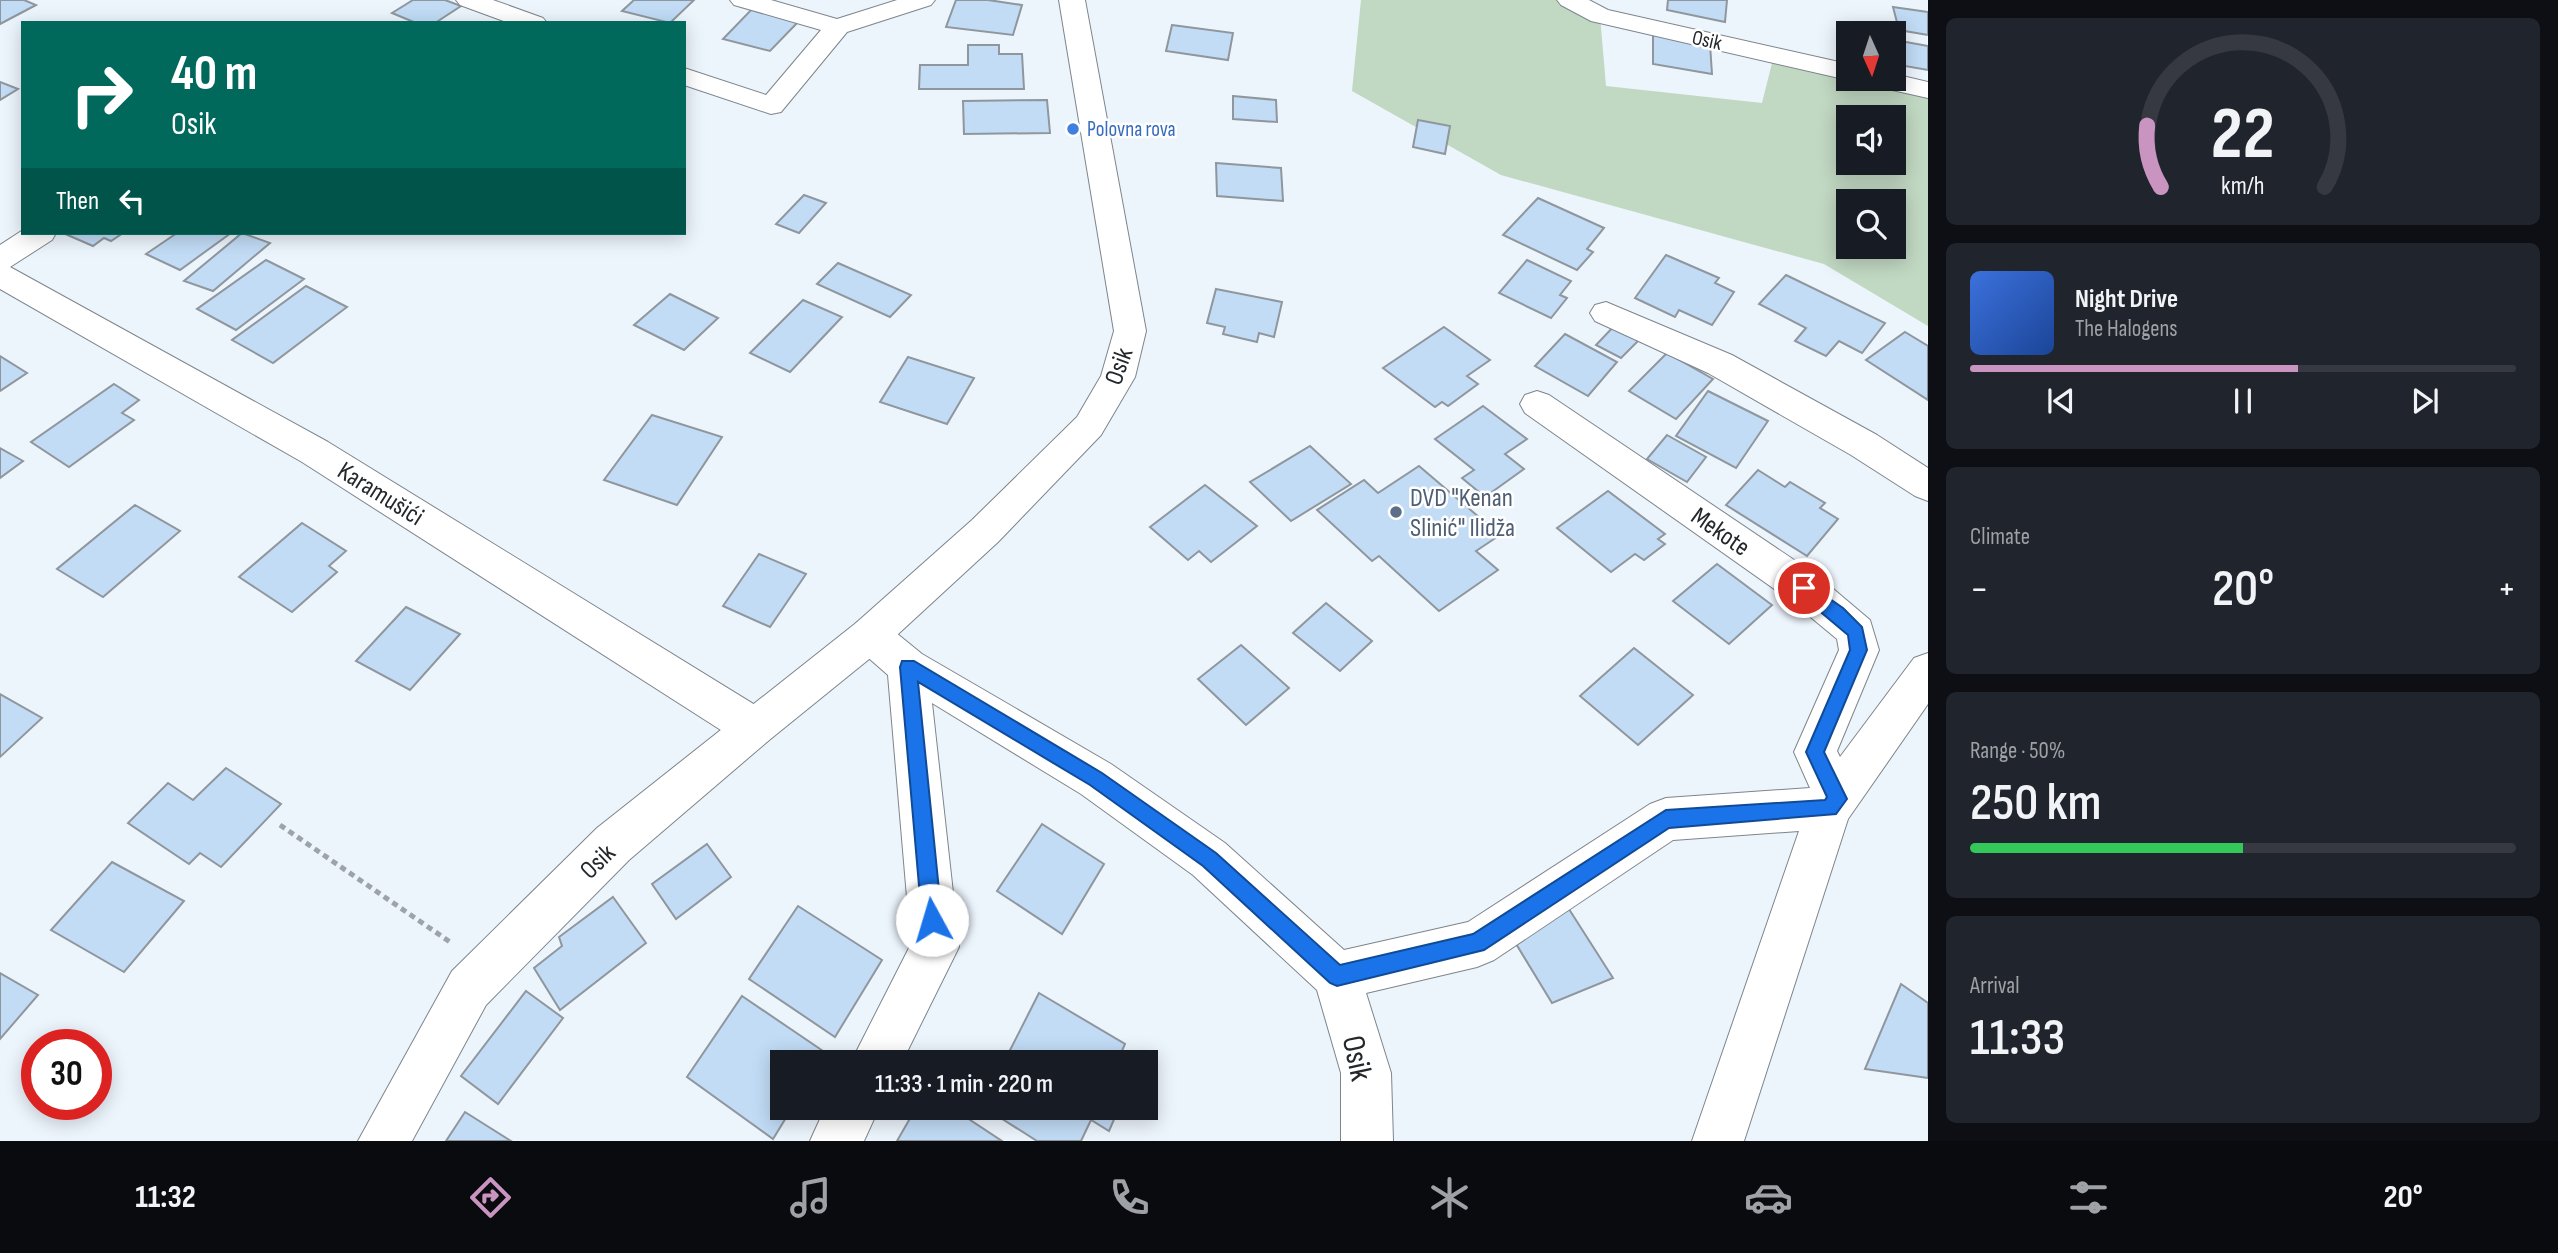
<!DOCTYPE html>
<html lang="en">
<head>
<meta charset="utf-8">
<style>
	body { margin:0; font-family:"Sofia Sans Condensed",sans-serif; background:#20242c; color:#f1f3f6; height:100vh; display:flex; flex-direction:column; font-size:26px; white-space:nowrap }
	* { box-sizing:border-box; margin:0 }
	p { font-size:23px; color:#9ea1a6 }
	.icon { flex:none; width:38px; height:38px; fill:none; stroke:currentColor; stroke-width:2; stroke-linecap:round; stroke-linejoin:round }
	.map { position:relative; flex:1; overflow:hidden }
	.panel { display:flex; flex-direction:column; gap:18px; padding:18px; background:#0d0f14; width:630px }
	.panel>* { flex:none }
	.guide { position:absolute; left:21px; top:21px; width:665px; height:214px; border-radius:0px; box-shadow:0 4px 18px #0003; background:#00695c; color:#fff; overflow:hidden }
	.needle { width:46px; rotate:177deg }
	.tools { position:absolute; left:1836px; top:21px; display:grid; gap:14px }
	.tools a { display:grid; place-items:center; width:70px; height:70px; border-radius:0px; background:#171b24; box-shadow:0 4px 18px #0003; font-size:35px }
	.speed { position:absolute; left:21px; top:1029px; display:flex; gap:14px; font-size:35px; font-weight:700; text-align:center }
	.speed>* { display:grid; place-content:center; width:91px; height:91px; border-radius:50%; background:#171b24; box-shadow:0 4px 18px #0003; line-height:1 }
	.speed .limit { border:10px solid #d22; background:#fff; color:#111 }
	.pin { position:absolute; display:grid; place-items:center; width:60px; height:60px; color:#fff; margin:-30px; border:4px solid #fff; border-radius:50%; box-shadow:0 2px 7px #0007 }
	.me { position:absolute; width:77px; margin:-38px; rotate:354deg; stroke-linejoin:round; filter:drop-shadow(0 0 5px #0008) }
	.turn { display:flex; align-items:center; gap:24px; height:147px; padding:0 35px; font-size:32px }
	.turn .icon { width:91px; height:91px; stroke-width:2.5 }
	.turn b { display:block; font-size:49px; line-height:60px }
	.then { display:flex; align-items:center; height:66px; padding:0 35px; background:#0003; gap:14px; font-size:26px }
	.big { font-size:52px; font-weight:600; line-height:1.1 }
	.panel .widget { flex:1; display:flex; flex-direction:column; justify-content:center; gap:10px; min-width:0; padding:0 24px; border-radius:10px; background:#20242c }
	.panel .dial { align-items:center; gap:0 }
	.dial svg { height:182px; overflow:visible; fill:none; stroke:#363941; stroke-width:7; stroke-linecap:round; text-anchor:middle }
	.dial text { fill:#f1f3f6; stroke:none }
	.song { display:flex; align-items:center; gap:21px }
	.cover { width:84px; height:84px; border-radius:10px; background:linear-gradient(135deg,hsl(220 70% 55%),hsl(220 70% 35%)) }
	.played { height:7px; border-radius:4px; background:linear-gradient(90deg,#c994c0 60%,#363941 60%) }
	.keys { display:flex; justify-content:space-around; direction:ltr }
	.heat { display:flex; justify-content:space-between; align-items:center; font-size:38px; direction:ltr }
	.charge { height:10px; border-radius:5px; background:linear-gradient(90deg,#34c759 50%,#363941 0) }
	.trip { position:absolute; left:770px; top:1050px; width:388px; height:70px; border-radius:0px; background:#171b24; box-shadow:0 4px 18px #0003; font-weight:600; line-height:70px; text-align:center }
	.tab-bar { display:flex; height:112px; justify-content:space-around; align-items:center; background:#090b0e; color:#9ea1a6 }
	.tab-bar .icon { width:49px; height:49px }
	.tab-bar .on { color:#c994c0 }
	.tab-bar b { font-size:32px; color:#f1f3f6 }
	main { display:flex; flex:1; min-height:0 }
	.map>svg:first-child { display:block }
	.green { fill:#c1d8c2; fill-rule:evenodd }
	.building { fill:#c2dcf6; stroke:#8f969d; stroke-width:2 }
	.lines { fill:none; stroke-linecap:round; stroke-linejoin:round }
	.minor-casing { stroke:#7e858c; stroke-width:2 }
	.secondary-casing { stroke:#7e858c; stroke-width:2 }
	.path { stroke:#9da3a9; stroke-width:5; stroke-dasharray:6 4.5; stroke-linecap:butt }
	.minor { fill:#fff; fill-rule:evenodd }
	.secondary { fill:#fff; fill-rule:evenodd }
	.route { fill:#1a73e8; stroke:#114b97; stroke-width:2 }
	.shop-dot { fill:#3f7fe0; stroke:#fff; stroke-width:2.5 }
	.service-dot { fill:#5c6f8a; stroke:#fff; stroke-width:2.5 }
	.labels { text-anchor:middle; stroke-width:5; stroke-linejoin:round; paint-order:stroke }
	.far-street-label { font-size:21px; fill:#25282b; stroke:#fff }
	.far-shop-label { font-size:21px; fill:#366cbe; stroke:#fff; text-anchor:start }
	.street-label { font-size:26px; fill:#25282b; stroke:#fff }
	.service-label { font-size:26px; fill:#4e5e75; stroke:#fff; text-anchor:start }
	.near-street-label { font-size:32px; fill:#25282b; stroke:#fff }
</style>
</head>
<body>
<main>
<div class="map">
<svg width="1928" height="1141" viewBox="0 0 1928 1141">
	<rect width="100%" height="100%" fill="#ecf4fc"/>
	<!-- green -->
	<path class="green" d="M1361,0h209l30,16 6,70 156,17 12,-48 74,24h32l48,10v237l-104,-62 -323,-89 -149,-84zM1848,117h46v46h-46zM1848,201h46v46h-46z"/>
	<!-- building -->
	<g class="building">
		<polygon points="0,0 24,0 36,5 0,24"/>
		<polygon points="413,0 445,0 461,6 435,23 416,23 392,13"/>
		<polygon points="634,0 694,0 670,23 622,11"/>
		<polygon points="956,0 988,0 1022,5 1013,35 946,27"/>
		<polygon points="1668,0 1727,0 1725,22 1667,10"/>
		<polygon points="1893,7 1928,12 1928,35 1899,30"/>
		<polygon points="752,9 799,21 770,51 723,39"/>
		<polygon points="1172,25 1233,33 1228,60 1166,51"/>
		<polygon points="1653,34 1710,44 1712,74 1653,64"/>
		<polygon points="1895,40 1928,46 1928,70 1899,65"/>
		<polygon points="968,45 999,45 999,54 1022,54 1024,89 919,89 920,65 968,65"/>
		<polygon points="0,82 18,89 0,100"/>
		<polygon points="1233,96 1276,100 1277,122 1233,119"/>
		<polygon points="1047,100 1050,133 964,134 963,101"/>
		<polygon points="1418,120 1450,126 1445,154 1413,147"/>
		<polygon points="1216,163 1281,168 1283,201 1217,196"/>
		<polygon points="804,195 826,203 799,233 776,224"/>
		<polygon points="1538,198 1604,228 1587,249 1593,252 1577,270 1503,235"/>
		<polygon points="63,233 123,233 111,241 104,238 93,246"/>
		<polygon points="177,233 231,233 180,270 146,254"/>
		<polygon points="242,233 270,243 213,291 184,281"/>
		<polygon points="1666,255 1719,278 1715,283 1734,292 1712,325 1679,310 1675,317 1635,298"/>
		<polygon points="266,260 304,279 236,330 197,309"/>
		<polygon points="1527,260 1571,281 1560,295 1567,298 1551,318 1499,293"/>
		<polygon points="838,263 911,295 890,317 817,284"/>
		<polygon points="1786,275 1885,323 1862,353 1839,341 1826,356 1795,341 1806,328 1759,304"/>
		<polygon points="306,286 347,307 273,363 232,340"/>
		<polygon points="1216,289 1282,302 1274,337 1259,333 1257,342 1223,334 1225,327 1207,323"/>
		<polygon points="670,294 718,318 684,350 634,325"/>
		<polygon points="803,300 842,317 790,372 750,353"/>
		<polygon points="1617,323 1642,337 1621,358 1596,345"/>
		<polygon points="1444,327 1490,360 1467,376 1478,384 1448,406 1442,402 1435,407 1383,368"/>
		<polygon points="1905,332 1928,346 1928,400 1866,360"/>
		<polygon points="1565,334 1617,362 1588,396 1535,366"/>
		<polygon points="1667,353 1713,379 1676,419 1629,391"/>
		<polygon points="0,356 27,373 0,391"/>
		<polygon points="908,357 974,378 947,424 880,402"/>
		<polygon points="114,384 139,400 122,413 134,420 69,467 31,442"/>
		<polygon points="1708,391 1768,421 1736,468 1676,436"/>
		<polygon points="1483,406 1527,439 1505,454 1524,469 1485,497 1462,478 1474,470 1435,439"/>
		<polygon points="652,415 722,437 677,505 604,480"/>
		<polygon points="1667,435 1706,457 1687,482 1647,459"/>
		<polygon points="1310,446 1351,484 1291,521 1250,482"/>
		<polygon points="0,448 23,461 0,478"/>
		<polygon points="1419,466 1500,535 1476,551 1498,570 1439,611 1379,556 1372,561 1317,510 1364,480 1378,493"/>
		<polygon points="1758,470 1785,487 1790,482 1825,503 1820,508 1838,519 1807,556 1726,505"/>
		<polygon points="1205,485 1257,526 1211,562 1199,551 1188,560 1150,527"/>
		<polygon points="1608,491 1665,534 1658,539 1665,544 1644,560 1635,554 1611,572 1557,528"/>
		<polygon points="135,505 180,531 103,597 57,569"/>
		<polygon points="302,523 346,551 329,566 337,572 292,612 239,577"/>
		<polygon points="759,554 806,574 770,627 723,606"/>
		<polygon points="1717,564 1772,605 1729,644 1673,601"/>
		<polygon points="1326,603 1372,641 1340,671 1293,633"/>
		<polygon points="406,607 460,634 410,690 356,661"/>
		<polygon points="1241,645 1289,688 1246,725 1198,679"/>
		<polygon points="1634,648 1693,695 1638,745 1580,696"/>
		<polygon points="0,694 42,718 0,757"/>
		<polygon points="226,768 281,804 221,867 200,853 189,864 128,823 168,783 193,800"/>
		<polygon points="1042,824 1104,864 1062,934 997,891"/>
		<polygon points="707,844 731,877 676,919 652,884"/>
		<polygon points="112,862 184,901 124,972 51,930"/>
		<polygon points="613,897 646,943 560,1010 534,968 562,946 559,937"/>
		<polygon points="798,906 882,960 835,1037 749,979"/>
		<polygon points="1567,906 1613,978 1552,1003 1507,929"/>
		<polygon points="0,973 38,995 0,1039"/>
		<polygon points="1901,984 1928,1003 1928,1078 1865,1069"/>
		<polygon points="526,991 563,1018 498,1104 461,1076"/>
		<polygon points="1039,993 1125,1044 1117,1062 1004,1062"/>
		<polygon points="742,996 826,1053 821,1062 782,1062 782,1108 792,1108 773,1139 687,1077"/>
		<polygon points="916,1108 952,1108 1002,1141 897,1141"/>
		<polygon points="985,1108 1119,1108 1109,1131 1091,1120 1081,1141 1037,1141"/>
		<polygon points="465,1112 511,1141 446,1141"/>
	</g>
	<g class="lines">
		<defs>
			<g id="minor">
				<polygon points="456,0 493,0 543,18 547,23 509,23 460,5"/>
				<polygon points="730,0 771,0 837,19 897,0 935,0 931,5 847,32 781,112 771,114 684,85 684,68 766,95 821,30 734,5"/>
				<polygon points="1557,0 1589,0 1608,10 1848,64 1848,79 1853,79 1848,80 1591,21 1561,5"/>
				<polygon points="1894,74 1928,82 1928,98 1870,85 1867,79 1894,79"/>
				<polygon points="23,230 56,233 52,240 10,267 328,442 768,713 774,727 768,741 753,746 738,741 302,462 0,289 0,245"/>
				<polygon points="1606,302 1732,355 1877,435 1928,468 1928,501 1915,496 1851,455 1708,373 1595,321 1590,313 1595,305"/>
				<polygon points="1537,391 1549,395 1818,576 1870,620 1879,650 1837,751 1840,757 1914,658 1928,653 1928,704 1848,819 1744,1141 1692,1141 1799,831 1673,840 1494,960 1477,967 1366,993 1391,1073 1393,1141 1341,1141 1341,1073 1317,990 1193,875 1081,794 932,703 959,947 902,1062 851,1062 911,944 888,675 856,647 850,635 856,623 870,618 884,623 922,654 1111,764 1225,843 1344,950 1468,922 1650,804 1666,798 1810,788 1794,752 1839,650 1837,639 1790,600 1525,413 1520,404 1525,395"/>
				<polygon points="825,1108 879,1108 864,1141 810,1141"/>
			</g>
			<polygon id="secondary" points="1059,0 1085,0 1146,331 1135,377 1101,435 998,542 884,647 768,741 629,860 486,1005 412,1141 358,1141 452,971 597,828 856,623 972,520 1077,417 1101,376 1114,331"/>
		</defs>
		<!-- minor casing -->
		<use href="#minor" class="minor-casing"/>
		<!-- secondary casing -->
		<use href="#secondary" class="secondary-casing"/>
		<!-- path -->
		<polyline class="path" points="280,825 450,942"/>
		<!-- minor -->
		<use href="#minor" class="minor"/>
		<!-- secondary -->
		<use href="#secondary" class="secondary"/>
	</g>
	<!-- route -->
	<polygon class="route" points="1804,581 1843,608 1862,627 1867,650 1824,752 1847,799 1836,814 1669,828 1484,950 1337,986 1330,983 1203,866 1090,785 918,682 942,920 939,927 932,930 925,927 922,920 900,667 902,661 914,661 1102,773 1216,853 1340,965 1473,934 1666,810 1825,800 1827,797 1806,752 1850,650 1848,635 1798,593 1798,583"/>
	<!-- markers -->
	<circle class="shop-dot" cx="1073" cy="129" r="7"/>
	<circle class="service-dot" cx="1396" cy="512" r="7"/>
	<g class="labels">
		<!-- far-street labels -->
		<g class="far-street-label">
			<text transform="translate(1707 40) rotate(13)" y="7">Osik</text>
		</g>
		<!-- far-shop labels -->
		<g class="far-shop-label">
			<text x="1087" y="136">Polovna rova</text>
		</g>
		<!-- street labels -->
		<g class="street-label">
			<text transform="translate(1118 366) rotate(-70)" y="9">Osik</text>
			<text transform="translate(381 493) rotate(32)" y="9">Karamušići</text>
			<text transform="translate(1721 531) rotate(35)" y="9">Mekote</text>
			<text transform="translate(597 861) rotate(-44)" y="9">Osik</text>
		</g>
		<!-- service labels -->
		<g class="service-label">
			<text x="1410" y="506">DVD "Kenan<tspan x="1410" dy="30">Slinić" Ilidža</tspan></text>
		</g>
		<!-- near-street labels -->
		<g class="near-street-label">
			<text transform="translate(1358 1058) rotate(78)" y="11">Osik</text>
		</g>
	</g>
</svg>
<div class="tools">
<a><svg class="needle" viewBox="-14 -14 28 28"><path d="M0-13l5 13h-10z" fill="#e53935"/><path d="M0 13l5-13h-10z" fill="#9ea1a6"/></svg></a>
<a><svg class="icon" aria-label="sound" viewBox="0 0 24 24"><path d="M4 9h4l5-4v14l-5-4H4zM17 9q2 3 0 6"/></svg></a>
<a><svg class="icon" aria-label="search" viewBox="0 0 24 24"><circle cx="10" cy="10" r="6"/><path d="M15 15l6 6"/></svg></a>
</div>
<div class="speed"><div class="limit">30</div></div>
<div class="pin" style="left:1804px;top:588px;background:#d93025"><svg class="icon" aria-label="arrive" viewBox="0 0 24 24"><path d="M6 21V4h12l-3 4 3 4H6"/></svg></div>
<svg class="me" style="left:932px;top:920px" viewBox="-20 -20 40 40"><circle r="19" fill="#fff"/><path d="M0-13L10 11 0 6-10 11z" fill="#1a73e8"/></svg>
<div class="trip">11:33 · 1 min · 220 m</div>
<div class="guide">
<div class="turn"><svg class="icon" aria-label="right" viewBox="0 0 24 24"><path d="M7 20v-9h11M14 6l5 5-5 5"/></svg><div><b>40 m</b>Osik</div></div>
<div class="then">Then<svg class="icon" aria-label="left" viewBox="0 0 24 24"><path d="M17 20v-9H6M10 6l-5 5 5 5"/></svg></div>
</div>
</div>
<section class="panel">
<div class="widget dial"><svg viewBox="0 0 100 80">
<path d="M14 69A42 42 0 1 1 86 69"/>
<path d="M14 69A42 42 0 0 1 8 42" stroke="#c994c0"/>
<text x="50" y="56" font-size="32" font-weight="700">22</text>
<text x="50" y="72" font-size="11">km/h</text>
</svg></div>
<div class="widget">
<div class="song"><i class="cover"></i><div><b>Night Drive</b><p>The Halogens</p></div></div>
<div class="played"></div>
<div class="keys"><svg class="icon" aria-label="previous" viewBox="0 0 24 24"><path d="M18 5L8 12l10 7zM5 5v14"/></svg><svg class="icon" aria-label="pause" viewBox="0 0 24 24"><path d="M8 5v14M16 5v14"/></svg><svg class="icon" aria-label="next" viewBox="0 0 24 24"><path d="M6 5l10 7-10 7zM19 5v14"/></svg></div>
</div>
<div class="widget"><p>Climate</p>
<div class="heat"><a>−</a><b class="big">20°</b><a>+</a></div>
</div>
<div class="widget"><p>Range · 50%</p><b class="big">250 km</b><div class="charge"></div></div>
<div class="widget"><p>Arrival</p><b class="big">11:33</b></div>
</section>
</main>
<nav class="tab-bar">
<b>11:32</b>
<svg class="icon on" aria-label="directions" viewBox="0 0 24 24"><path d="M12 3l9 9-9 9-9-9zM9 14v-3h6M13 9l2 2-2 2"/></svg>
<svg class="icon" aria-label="music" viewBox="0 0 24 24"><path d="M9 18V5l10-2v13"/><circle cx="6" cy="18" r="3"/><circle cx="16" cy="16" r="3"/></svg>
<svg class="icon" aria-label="phone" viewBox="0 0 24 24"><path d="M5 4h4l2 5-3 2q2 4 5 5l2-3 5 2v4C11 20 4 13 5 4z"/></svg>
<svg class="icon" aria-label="climate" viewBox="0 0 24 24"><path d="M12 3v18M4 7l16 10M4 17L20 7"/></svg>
<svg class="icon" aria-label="car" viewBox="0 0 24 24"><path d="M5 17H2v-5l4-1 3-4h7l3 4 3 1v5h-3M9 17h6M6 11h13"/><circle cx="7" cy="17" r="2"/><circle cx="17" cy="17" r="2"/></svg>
<svg class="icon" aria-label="filters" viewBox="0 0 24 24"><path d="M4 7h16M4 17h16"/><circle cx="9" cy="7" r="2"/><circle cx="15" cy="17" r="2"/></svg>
<b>20°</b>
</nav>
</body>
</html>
